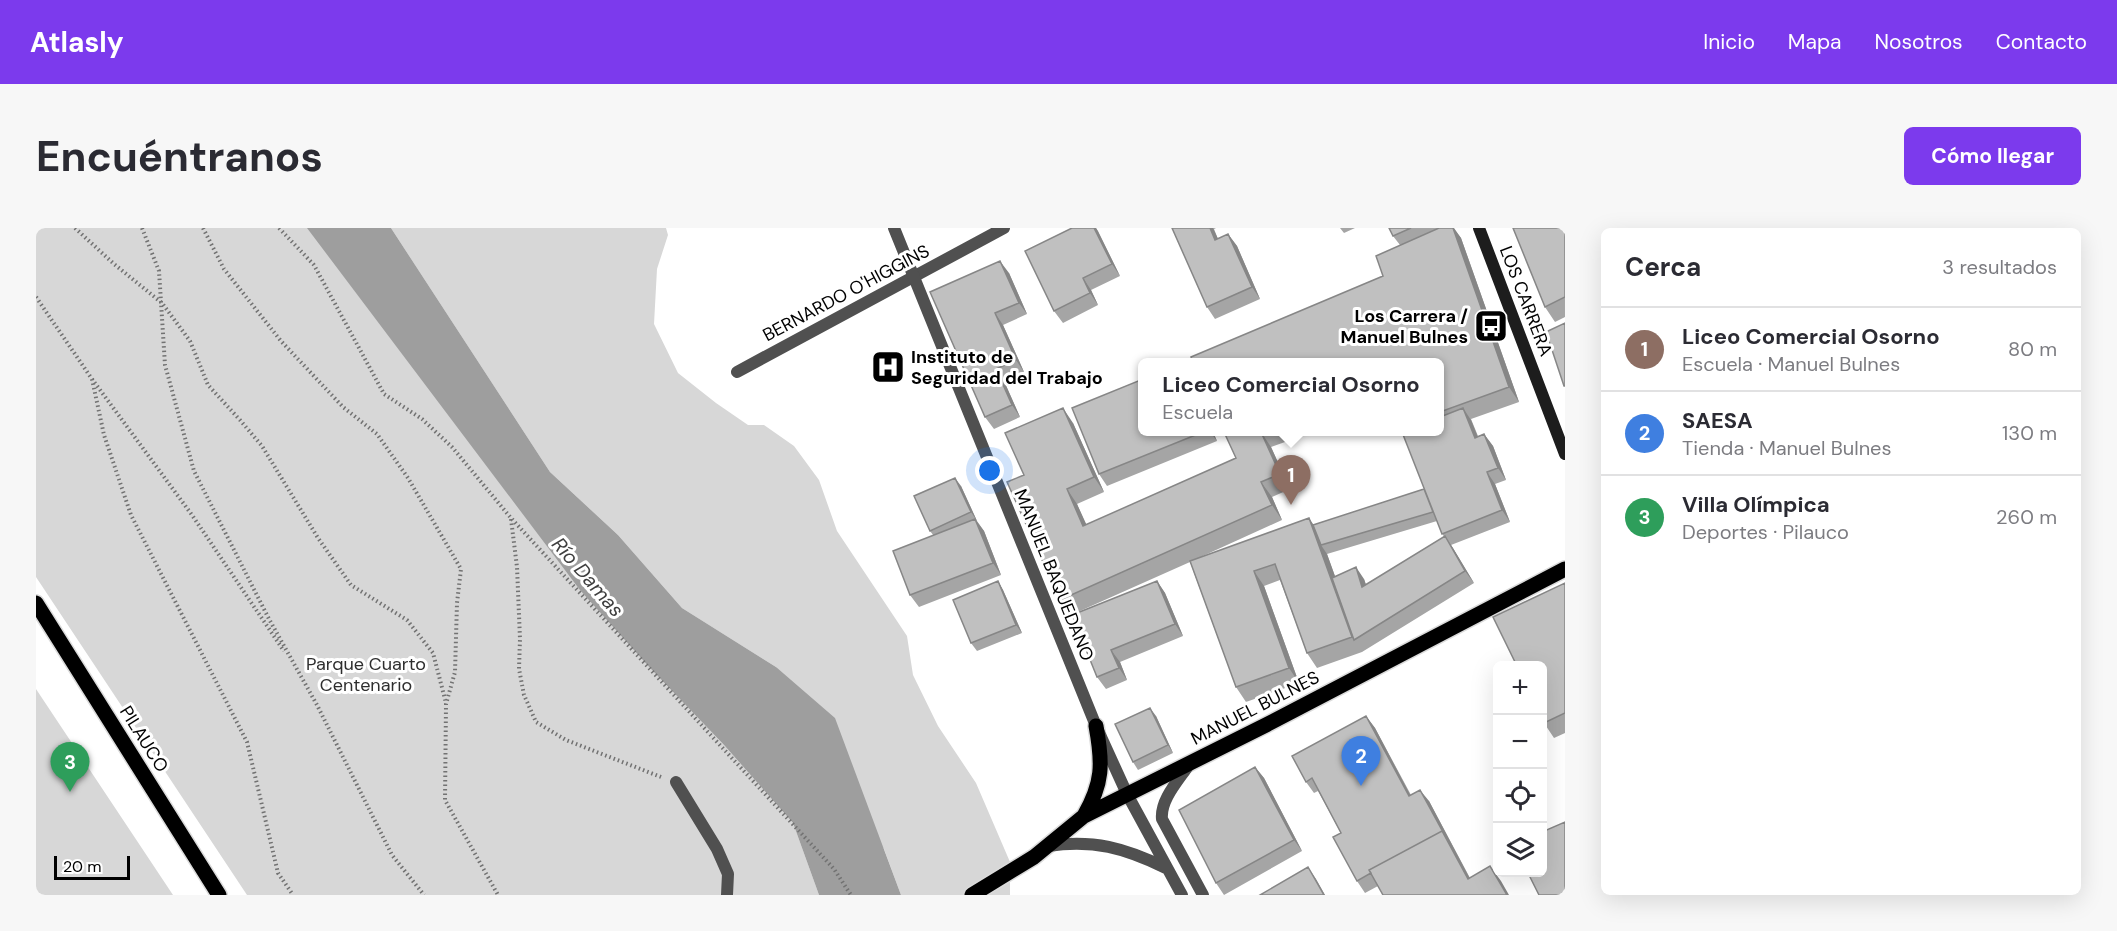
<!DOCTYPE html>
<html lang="es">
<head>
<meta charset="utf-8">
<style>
  body { margin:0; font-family:"DM Sans",sans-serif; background:#f7f7f7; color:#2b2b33 }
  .controls { position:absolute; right:18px; bottom:18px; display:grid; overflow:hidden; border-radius:9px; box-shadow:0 6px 24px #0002 }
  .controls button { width:54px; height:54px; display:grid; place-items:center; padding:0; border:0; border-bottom:2px solid #e1e1e2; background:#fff; color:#2b2b33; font:30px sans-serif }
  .scale { position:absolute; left:18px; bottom:15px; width:76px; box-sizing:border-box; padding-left:6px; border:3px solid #000; border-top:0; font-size:16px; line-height:21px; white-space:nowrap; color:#000; -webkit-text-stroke:4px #fff; paint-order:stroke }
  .you { position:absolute; left:954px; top:243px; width:21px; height:21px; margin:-15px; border:4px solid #fff; border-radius:50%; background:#1a73e8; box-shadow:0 0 0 9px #1a73e833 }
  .badge { display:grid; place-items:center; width:39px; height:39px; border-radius:50%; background:#7c3aed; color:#fff; font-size:20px; font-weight:700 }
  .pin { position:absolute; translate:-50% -50px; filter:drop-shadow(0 2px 3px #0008) }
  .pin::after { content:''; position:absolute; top:32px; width:21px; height:18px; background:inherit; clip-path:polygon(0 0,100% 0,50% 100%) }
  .popup { position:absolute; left:1102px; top:130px; width:306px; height:78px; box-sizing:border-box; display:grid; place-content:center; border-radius:9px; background:#fff; filter:drop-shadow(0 2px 4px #0005); font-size:20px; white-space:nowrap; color:#7c7c81 }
  .popup b { font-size:22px; color:#2b2b33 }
  .popup::after { content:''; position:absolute; left:50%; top:100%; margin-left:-12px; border:12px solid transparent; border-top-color:#fff }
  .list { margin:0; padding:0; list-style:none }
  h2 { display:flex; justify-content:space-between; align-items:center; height:78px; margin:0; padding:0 24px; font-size:26px }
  h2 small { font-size:20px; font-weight:400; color:#7c7c81 }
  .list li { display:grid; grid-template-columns:39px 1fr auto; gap:18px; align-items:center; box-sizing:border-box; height:84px; padding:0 24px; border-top:2px solid #e1e1e2 }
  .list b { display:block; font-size:22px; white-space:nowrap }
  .list p { margin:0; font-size:20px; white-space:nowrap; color:#7c7c81 }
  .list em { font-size:20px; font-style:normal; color:#7c7c81 }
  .icon { flex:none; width:33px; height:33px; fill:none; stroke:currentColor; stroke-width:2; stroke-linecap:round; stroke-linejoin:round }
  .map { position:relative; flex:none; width:1529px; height:667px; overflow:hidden; border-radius:9px }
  header { display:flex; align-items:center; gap:36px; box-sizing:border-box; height:84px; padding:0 30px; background:#7c3aed; color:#fff }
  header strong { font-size:28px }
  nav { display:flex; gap:33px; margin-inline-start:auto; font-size:21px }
  .intro { display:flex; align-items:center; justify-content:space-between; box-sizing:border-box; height:144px; padding:0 36px }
  h1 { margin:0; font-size:42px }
  .button { padding:15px 27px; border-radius:9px; background:#7c3aed; color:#fff; font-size:21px; font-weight:700 }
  main { display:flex; gap:36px; padding:0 36px }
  aside { flex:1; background:#fff; border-radius:9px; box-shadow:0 6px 24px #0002 }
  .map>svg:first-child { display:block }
</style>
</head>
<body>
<header>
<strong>Atlasly</strong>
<nav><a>Inicio</a><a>Mapa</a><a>Nosotros</a><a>Contacto</a></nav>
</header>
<div class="intro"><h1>Encuéntranos</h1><a class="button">Cómo llegar</a></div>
<main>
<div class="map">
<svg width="1529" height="667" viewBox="0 0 1529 667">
  <rect width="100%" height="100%" fill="#fff"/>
  <path fill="#d7d7d7" d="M0,0h272l343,441 73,76 69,78 26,72h-572l-211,-318z
    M355,0h275l2,7 -11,34 -3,55 24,49 38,30 32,22h16l30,21 25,34 18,51 70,105 6,39 25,51 38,57 34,79v33h-109l-17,-46 -108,-182 -94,-59 -64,-73 -68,-63z
    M0,461l137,206h-137z"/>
  <path fill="#9e9e9e" d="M271,0h84l159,244 68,63 64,73 94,59 59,51 66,177h-82l-26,-72 -69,-78 -73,-76 -71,-79z"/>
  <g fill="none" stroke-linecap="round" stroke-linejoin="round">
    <g stroke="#dbdbdb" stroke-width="18">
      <path id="primary" d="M0,375l183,292
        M1048,588c19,-33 19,-52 12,-90
        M936,667l62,-38 50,-41 182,-91 299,-156"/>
    </g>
    <path stroke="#727272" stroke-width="4" stroke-dasharray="1.5 3" stroke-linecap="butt" d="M39,0l39,36 48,39 28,38 18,44 32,35 22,26 56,92 33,47 56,35 26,33 13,50
      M106,0l17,43 6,94 29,106 75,148 48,86 75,150 32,40
      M167,0l21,41 57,72 62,66 34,27 31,44 53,91 -4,34 -2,69 -9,32 -1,96 53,95
      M243,0l35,37 70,129 38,25 30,28 59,71 323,351 17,26
      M0,69l56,82 100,136 92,136
      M56,151l12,56 27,80 116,227 31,131 15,22
      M475,291l6,48 3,72 -1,30 5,26 12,27 30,18 95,37"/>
    <path stroke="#505050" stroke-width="12" d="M640,554l41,67 11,25 -1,21"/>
    <path stroke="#505050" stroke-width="12" d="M701,144l267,-144"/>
    <path stroke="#505050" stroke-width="12" d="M858,0l202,498 31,68 55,101
      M1154,535c-10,16 -30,36 -28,56l41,76
      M1012,618c45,-7 77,2 118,22"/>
    <path stroke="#1d1d1d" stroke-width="12" d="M1443,0l86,226"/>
    <use href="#primary" stroke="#000" stroke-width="15"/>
  </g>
  <path fill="#a5a5a5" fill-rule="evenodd" d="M1036,0h24l24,48 -29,14 7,15 -35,18 -9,-12z
    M1136,0h44l-2,1 4,10 10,-5 9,12 23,53 -45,20 -8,-12z
    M1304,0h15l-11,5z
    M1353,0h64l8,10 58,164 -48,17 7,17 6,-2 9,12 13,34 -11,4 15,38 -59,23 23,38 -112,69 -45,16 -10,-15 -27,-73 -16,6 35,97 -53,19 -10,-15 -46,-125 -119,53 -11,-15 -36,-125 49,-52 31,69 -27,12 9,21 150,-67 -12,-26h89l-42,15 19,42 -18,8 10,23 -88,40 115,-42 4,7 111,-36 16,-57v-69l-57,-87 17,-31 -7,-9zM1401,293l7,16 -78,48 -2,-6 -29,-3 -8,-22z
    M1529,0v89l-10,5 -10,-15z
    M973,45l18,41 -24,11 21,47 -20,9 16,36 -26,12 -9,-12 -55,-125z
    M1107,204h70l4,9 -110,45 -8,-12z
    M925,258l16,35 7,10 17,44 -82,32 -9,-12 24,-59 -4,-5z
    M962,353l5,9 19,43 -45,18 -6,-8z
    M1121,353l8,12 18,43 -63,26 7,18 -21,9 -9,-12 -25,-62z
    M1529,355v150l-11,5 -10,-15z
    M1120,488l17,37 -35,17 -5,-8z
    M1330,488l9,12 36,67 18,6 41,77 31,3 -123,5 -13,7 -8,-12 -16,-48 -23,-42 -4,2 -8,-11z
    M1219,539l9,11 38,73 -78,44 -8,-12z"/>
  <path fill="#868686" d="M1058,0h2l2,3 22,45 -8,-12z
    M1174,0h3l11,24 -9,-12z
    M1417,0h1l7,10 58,164 -10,-15z
    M1192,6l9,12 23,53 -8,-12z
    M964,33l9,12 18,41 -8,-11z
    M1047,50l8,12 7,15 -8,-12z
    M959,85l8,12 21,47 -8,-12z
    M960,141l8,12 16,36 -8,-12z
    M1027,180l10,15 31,69 -10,-15z
    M1427,180l8,12 12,30 -8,-12z
    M1174,204h3l4,9z
    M1225,204l10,15 19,42 -10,-15z
    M1448,206l9,12 13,34 -8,-12z
    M1451,244l8,12 15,38 -8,-12z
    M919,250l6,8 16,35 -6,-9z
    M1225,254l11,15 10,23 -10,-15z
    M1031,261l10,15 17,37 -11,-15z
    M1273,290l10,15 2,12 6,9 30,84 -3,2 -2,-3z
    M939,291l9,12 17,44 -8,-12z
    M1409,308l8,12 21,35 -9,-12z
    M1320,339l8,12 7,20 -9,-12z
    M1218,343l10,15 35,97 -10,-15z
    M962,353l5,9 19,43 -6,-8z
    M1121,353l8,12 18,43 -8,-12z
    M1075,422l9,12 7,18 -8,-12z
    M1114,480l6,8 17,37 -5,-8z
    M1330,488l9,12 42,80 -8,-12z
    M1219,539l9,11 38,73 -8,-11z
    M1384,562l9,11 49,93 -10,-15z
    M1454,638l11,15 8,14h-2z
    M1272,639l8,12 9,16h-1z"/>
  <path fill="#c0c0c0" stroke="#868686" stroke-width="1.5" d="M1036,0h22l18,36 -29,14 7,15 -36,18 -29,-60z
    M1136,0h38l5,12 13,-6 24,53 -45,20z
    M1353,0h22l-18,8z
    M1403,0h14l56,159 -69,25v-49h-247l-2,-6 192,-81 -7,-20z
    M1477,0h52v69l-20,10z
    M964,33l19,42 -24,10 21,47 -20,9 16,36 -27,12 -55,-125z
    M1529,95v63h-1l-18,-54z
    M1107,151v53h60l-104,42 -27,-66z
    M1027,180l31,69 -27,12 16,37 153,-68 -12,-26h38h-1l19,42 -19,8 11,23 -212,95 -53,-118 17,-7 -19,-42z
    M1427,180l12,30 9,-4 14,34 -11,4 15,38 -60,24 -40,-102h38v-15z
    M919,250l16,34 -41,19 -16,-35z
    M1388,261l9,23 -112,33 -8,-20z
    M1273,290l43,119 -45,16 -32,-89 -21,7 35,97 -53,19 -46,-126z
    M939,291l18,44 -83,32 -17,-44z
    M1409,308l20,35 -111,69 -22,-62 24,-11 6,20z
    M962,353l18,44 -45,18 -18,-43z
    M1121,353l18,43 -64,26 8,18 -22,9 -25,-62z
    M1529,355v130l-21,10 -2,-3v-54h-25l-24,-49z
    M1114,480l18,37 -35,17 -18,-38z
    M1330,488l43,80 11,-6 24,44 -2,-3 -73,39 2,3 -14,8 -24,-44 8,-4 -29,-55 -6,4 -14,-26z
    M1219,539l39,73 -78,43 -37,-73z
    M1529,594v73h-26l-11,-22h14v-41z
    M1406,603l26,48 22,-13 17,29h-124l-14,-25z
    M1272,639l16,28h-64z"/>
  <defs>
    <g id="bus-square" transform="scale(1.725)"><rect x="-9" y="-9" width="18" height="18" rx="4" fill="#000" stroke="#fff"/><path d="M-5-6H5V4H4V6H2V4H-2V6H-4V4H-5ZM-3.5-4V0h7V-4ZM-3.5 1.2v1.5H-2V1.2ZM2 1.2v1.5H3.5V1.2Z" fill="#fff"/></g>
    <g id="hospital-square" transform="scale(1.725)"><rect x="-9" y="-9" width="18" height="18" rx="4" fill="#000" stroke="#fff"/><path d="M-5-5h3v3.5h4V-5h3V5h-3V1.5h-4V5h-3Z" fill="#fff"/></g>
  </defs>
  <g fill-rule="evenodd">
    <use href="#bus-square" x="1455" y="98"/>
    <use href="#hospital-square" x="852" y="139"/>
  </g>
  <g text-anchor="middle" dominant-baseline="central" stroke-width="6" stroke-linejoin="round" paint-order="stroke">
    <g font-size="18" fill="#000" stroke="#fff">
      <text transform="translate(810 65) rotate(-28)">BERNARDO O'HIGGINS</text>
      <text transform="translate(1490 73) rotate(69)">LOS CARRERA</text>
      <text transform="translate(1018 347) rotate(68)">MANUEL BAQUEDANO</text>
      <text transform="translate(1219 480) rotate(-27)">MANUEL BULNES</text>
      <text transform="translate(108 511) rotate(58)">PILAUCO</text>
    </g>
    <g font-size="18" font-weight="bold" fill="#000" stroke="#fff" text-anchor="end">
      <text x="1432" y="88">Los Carrera /<tspan x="1432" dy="21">Manuel Bulnes</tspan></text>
      <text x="875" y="129" text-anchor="start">Instituto de<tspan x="875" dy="21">Seguridad del Trabajo</tspan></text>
    </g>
    <g font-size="18" fill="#2e2e2e" stroke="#fff">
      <text x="330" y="436">Parque Cuarto<tspan x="330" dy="21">Centenario</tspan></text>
    </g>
    <g font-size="20" font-style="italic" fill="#3f3f3f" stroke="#fff">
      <text transform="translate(552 349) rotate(49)">Río Damas</text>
    </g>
  </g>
</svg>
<div class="controls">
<button>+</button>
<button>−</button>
<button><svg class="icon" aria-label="locate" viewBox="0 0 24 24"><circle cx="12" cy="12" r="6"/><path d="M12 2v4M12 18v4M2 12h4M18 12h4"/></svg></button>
<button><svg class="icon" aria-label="layers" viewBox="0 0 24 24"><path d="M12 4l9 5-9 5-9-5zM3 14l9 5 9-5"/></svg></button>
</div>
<div class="scale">20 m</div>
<div class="you"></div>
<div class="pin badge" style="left:1255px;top:277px;background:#8d6e63">1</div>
<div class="popup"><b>Liceo Comercial Osorno</b>Escuela</div>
<div class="pin badge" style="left:1325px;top:558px;background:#3f7fe0">2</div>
<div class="pin badge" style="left:34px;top:564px;background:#2e9e5b">3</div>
</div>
<aside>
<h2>Cerca<small>3 resultados</small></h2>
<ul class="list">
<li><span class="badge" style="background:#8d6e63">1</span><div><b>Liceo Comercial Osorno</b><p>Escuela · Manuel Bulnes</p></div><em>80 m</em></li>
<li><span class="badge" style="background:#3f7fe0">2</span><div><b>SAESA</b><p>Tienda · Manuel Bulnes</p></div><em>130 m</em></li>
<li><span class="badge" style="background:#2e9e5b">3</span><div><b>Villa Olímpica</b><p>Deportes · Pilauco</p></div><em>260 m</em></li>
</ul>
</aside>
</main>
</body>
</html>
